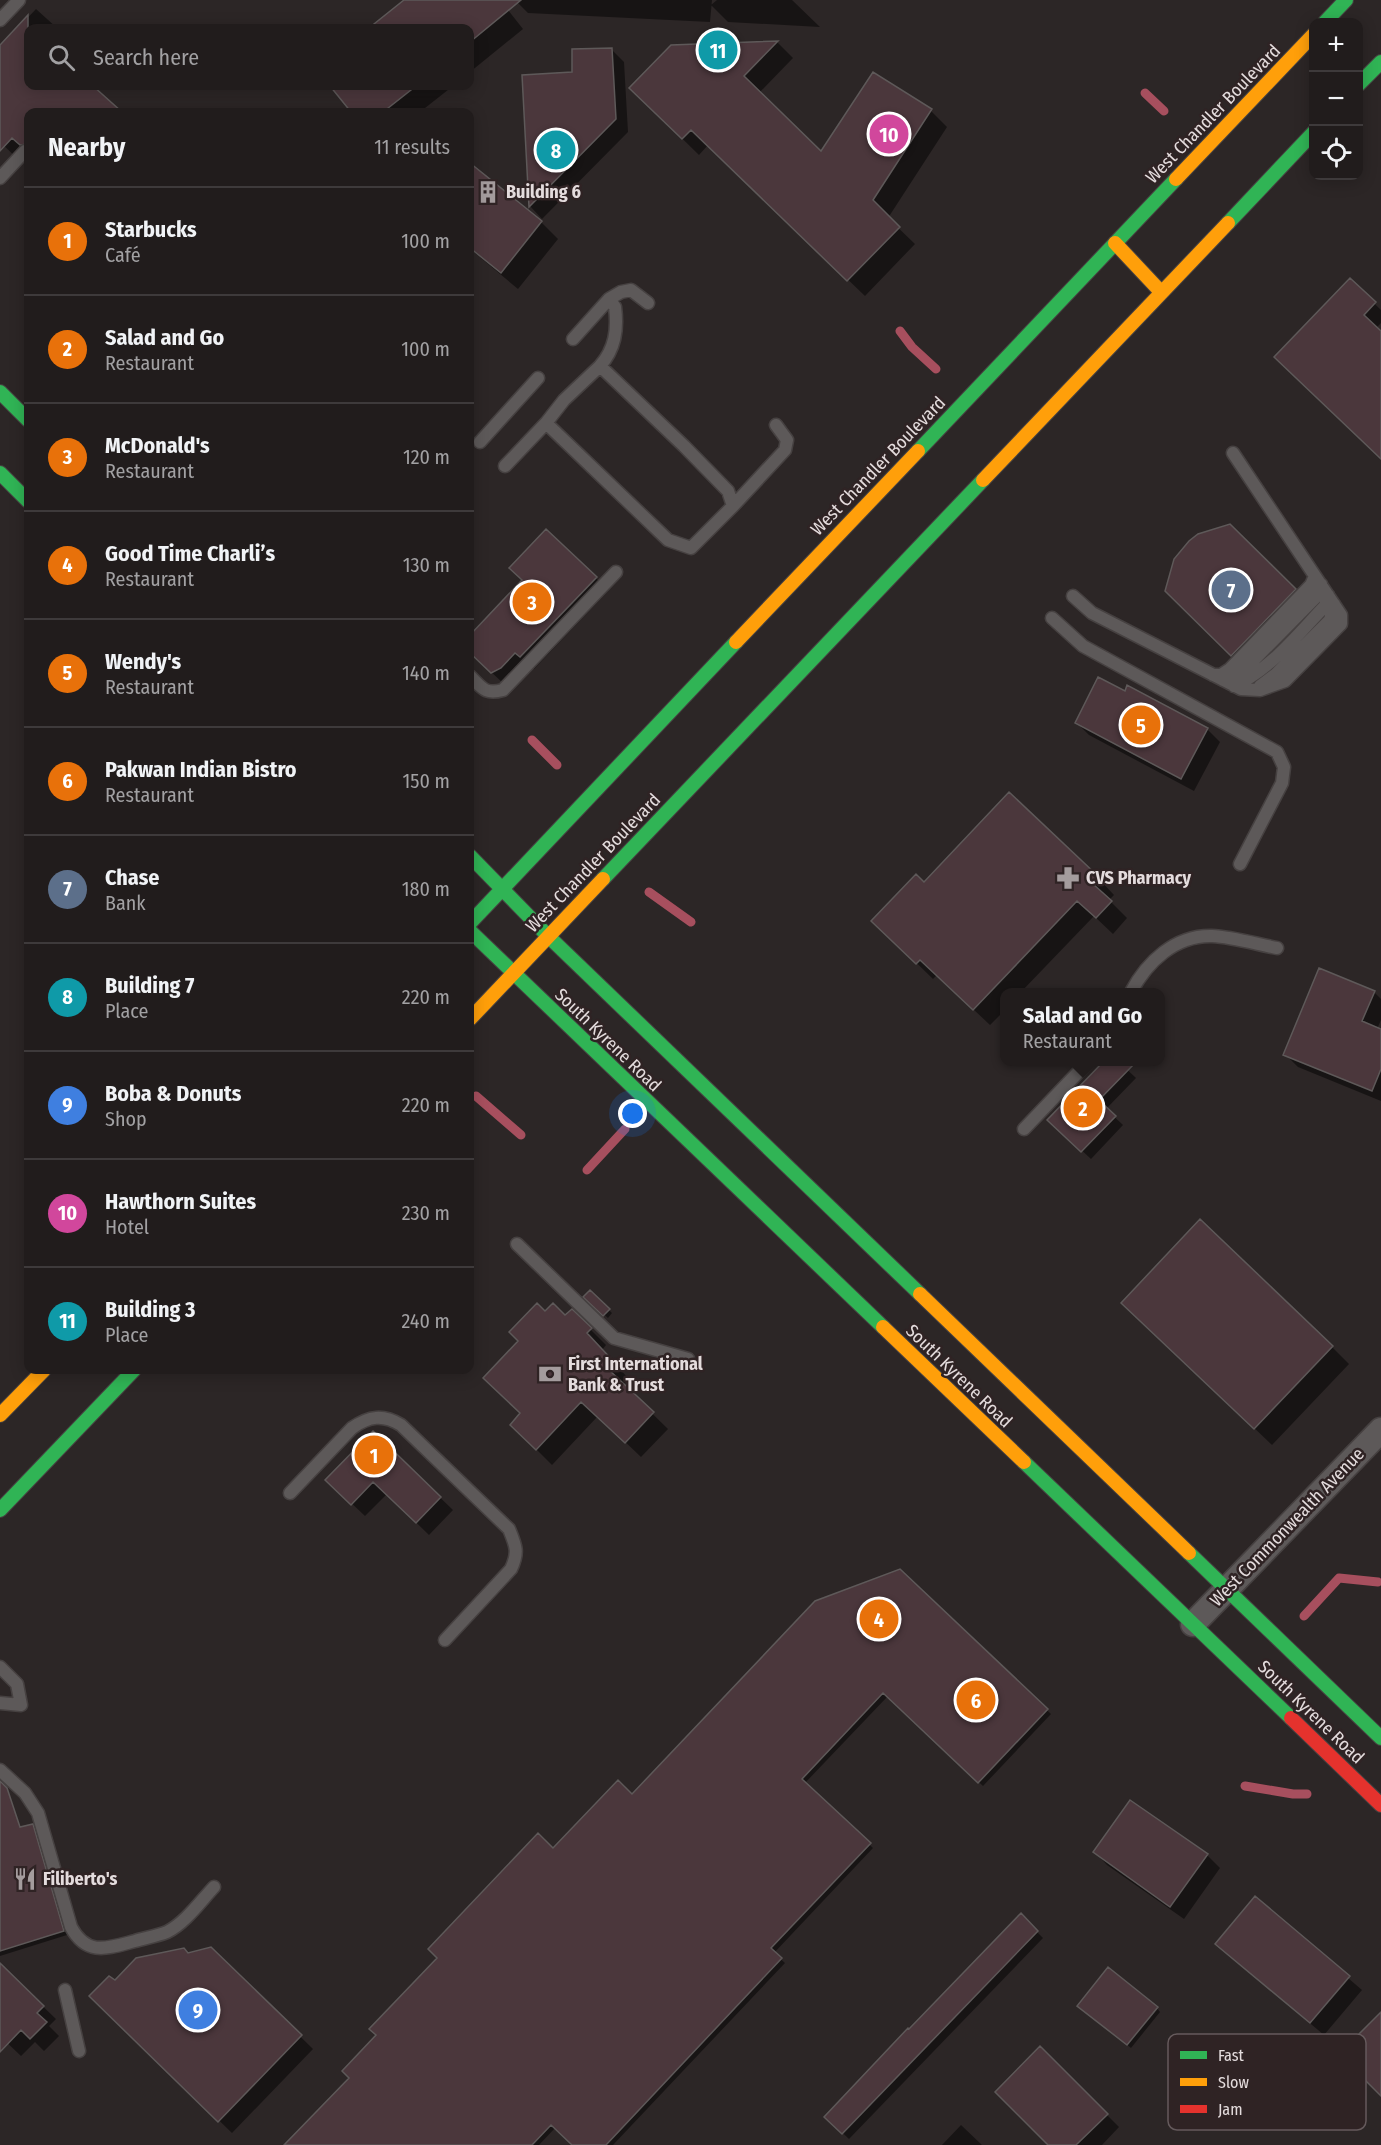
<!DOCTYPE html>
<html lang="en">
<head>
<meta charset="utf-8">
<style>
  body { margin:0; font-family:"Fira Sans Condensed",sans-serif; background:#2d2929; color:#f1f3f6 }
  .controls { position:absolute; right:18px; top:18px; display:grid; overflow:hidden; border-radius:12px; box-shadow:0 3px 15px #0003 }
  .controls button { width:54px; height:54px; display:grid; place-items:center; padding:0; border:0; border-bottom:2px solid #3e3a3b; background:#211c1c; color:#f1f3f6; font:30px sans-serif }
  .you { position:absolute; left:633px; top:1114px; width:21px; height:21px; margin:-15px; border:4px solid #fff; border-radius:50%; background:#1a73e8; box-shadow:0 0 0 9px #1a73e833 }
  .badge { display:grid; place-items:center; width:39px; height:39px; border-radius:50%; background:#a49c9d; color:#fff; font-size:20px; font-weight:700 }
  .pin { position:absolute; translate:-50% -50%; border:3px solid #fff; box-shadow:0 2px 6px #0006 }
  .popup { position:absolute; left:1000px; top:988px; width:165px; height:78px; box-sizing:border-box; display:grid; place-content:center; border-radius:12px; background:#211c1c; filter:drop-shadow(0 2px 4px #0005); font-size:20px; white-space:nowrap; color:#a2a1a3 }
  .popup b { font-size:22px; color:#f1f3f6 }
  .popup::after { content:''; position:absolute; left:50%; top:100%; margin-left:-12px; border:12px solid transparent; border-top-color:#211c1c }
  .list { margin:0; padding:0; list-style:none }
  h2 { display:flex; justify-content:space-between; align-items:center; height:78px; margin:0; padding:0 24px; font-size:26px }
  h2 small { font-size:20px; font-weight:400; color:#a2a1a3 }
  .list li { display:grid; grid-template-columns:39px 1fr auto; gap:18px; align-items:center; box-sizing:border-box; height:108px; padding:0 24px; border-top:2px solid #3e3a3b }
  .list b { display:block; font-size:22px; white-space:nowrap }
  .list p { margin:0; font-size:20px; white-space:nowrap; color:#a2a1a3 }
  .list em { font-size:20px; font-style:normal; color:#a2a1a3 }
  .icon { flex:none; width:33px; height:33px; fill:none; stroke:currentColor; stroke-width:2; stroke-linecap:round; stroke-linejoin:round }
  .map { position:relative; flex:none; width:1381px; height:2145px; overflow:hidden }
  .search { position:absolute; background:#211c1c; box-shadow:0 3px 15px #0003; left:24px; top:24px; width:450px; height:66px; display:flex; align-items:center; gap:15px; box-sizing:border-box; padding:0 21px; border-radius:12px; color:#a2a1a3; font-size:22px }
  .panel { position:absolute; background:#211c1c; box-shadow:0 3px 15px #0003; left:24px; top:108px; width:450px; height:1266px; border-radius:12px }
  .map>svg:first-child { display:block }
</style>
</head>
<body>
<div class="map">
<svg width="1381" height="2145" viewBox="0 0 1381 2145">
  <rect width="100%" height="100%" fill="#2c2626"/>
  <path fill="#0007" d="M406,0h94l23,29 -53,43v-44h-99z
    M515,0h197l-2,22 -182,-9z
    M717,0h75l28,27 -92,-5 -17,-17z
    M36,9l21,19h-29v58h69l-3,2 26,24h-92v43l-6,8 -22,-21v-95z
    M777,42l16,16 -34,35 63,60 109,-42 16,16 -59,91 27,26 -50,52 -157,-151 -9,10 -52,-51 25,-57z
    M611,49l13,13 4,70 -86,87 -12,-13 -6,-129 49,-4z
    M331,86h122l-33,26h-67z
    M470,165l71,57 17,17 -40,50 -48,-40z
    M1350,280l31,30v13l-5,5 5,5v125z
    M1230,526l77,77 -62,65 -78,-77z
    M596,578l12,13 -74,78 -5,-5 -24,21 -35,-33v-15l54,-56z
    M1128,687l79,42 13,13 -26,49 -105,-56 -13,-13 49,-29z
    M1098,878l16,17 -5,5 18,18 -14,16 -19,-18 -73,76h-16v18l-15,15 -53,-50 -4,4 -43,-42 34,-53z
    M1374,992l7,7v21l-4,9 4,2v70l-83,-34 -13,-13z
    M1105,1062h14l17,16 -30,31 17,16 -32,34 -42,-39z
    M590,1292l22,21 -4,5 -23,-21z
    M572,1311l34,34 -4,5 27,29 -6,6 45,44 -27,28 -43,-41 -46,49 -40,-40 10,-11 23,-101 20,4z
    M1140,1319l192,28 17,17 -77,81z
    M373,1433l80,77 -24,25 -42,-41 -22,22 -38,-36z
    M900,1571l151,143 -68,72 -95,-90 -83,87 68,65 -99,105 11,10 -172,182h-39l-18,-18 -17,18h-253l65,-67 203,-228 78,-54z
    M17,1821l5,7 10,-2 4,3 31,106 -67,21v-130z
    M1095,1852l112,3 13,13 -36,51 -77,-54z
    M1256,1899l106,91 -38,45 -94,-79z
    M1021,1916l22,22 -194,201 -23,-22z
    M211,1949l102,100 -81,84 -141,-137 24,-15 73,-26z
    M0,1965l56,54 -7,7 10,10 -15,15 -9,-9 -14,14 -21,-20z
    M1157,2008l3,4 -29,36 -48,-39z
    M1040,2048l79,79 -17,18h-52z
    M961,2125l21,20h-40z"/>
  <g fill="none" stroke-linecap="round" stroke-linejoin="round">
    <path stroke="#a74f5e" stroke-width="9" d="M1145,93l19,18
      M900,331l12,16 24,22
      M532,740l25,25
      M649,892l42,30
      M476,1096l45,39
      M587,1170l38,-41
      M1304,1616l35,-38 39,4
      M1245,1786l48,8h14"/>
  </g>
  <path fill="#4b373c" stroke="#5e5959" stroke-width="1.5" d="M404,0h117l-51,42v-14h-101z
    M28,15v71h65l29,26h-94v32l-8,1 -8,-7 -12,13v-106z
    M778,41l-34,35 77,75 52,-79 59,37 -59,91 27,27 -53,54 -156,-151 -9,9 -53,-51 42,-43z
    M612,48l4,71 -87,88 -7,-132 50,-3v-23z
    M330,86h86l-33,26h-32z
    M470,163l72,58 -41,52 -31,-25z
    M1350,278l26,24 -12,13 17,16v128l-107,-102z
    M1230,524l66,65 -65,67 -66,-65 9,-32 15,-18 9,-7z
    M546,529l51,48 -77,80 -5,-4 -14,15 -10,5 -21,-20v-18l52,-55 -13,-12z
    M1098,677l27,14 2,-6 81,43 -27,51 -106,-56z
    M1009,792l90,85 -6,7 19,17 -16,17 -19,-17 -104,109 -53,-50 -4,4 -45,-43 45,-47 8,8z
    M1319,968l56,23 -13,30 19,8v40l-9,22 -89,-36z
    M1103,1062h33l-37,38 17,16 -35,36 -34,-32z
    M1200,1219l133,127 -79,83 -133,-126z
    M590,1290l20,19 -7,7 -20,-19z
    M537,1303l8,8 8,-8 12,12 7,-6 20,19 -5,5 28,30 -7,6 46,43 -29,31 -44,-41 -45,48 -26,-25 10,-12 -37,-35 35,-37 -9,-9z
    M373,1431l68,66 -25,26 -43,-41 -22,23 -26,-25z
    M900,1569l148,140 -70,74 -95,-90 -81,86 69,64 -100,105 11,10 -176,187h-34l-21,-20 -19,20h-248l65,-67 -7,-7 34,-36 -7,-6 68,-71 -9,-9 110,-116 15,15 65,-68 14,14 183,-193z
    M0,1781l7,7 13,39 13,-3 31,107 -64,20z
    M1130,1800l78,54 -38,53 -77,-55z
    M1255,1896l95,80 -40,47 -95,-79z
    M1021,1913l17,18 -196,203 -18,-17 84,-89 1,1z
    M211,1947l91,88 -84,87 -129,-126 20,-20 6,4 21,-22 48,-10 4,5z
    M0,1963l44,43 -7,7 10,9 -17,17 -9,-9 -21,22z
    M1108,1967l50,40 -31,38 -50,-39z
    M1381,2012v84l-42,-42z
    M1040,2046l68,68 -32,31h-28l-53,-53z"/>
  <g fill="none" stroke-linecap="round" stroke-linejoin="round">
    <g stroke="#464141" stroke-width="15">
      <path id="lane" d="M0,20l19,-20
        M0,178l25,-27
        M609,299l12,-7 10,-2 17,13
        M546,423l18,-23 36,-34
        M480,442l58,-64
        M505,466l41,-43 122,117 23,8 42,-42 -5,-15 -44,-45 -84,-80c15,-17 18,-36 15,-59l-6,-8 -36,40
        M733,506l52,-56 2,-10 -11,-15
        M1073,596l19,17 149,76 19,1 25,-9 56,-57v-9l-108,-162
        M1052,618l31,28 194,106 7,15 -2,16 -42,81
        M1213,675h8l9,-6 81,-84 4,-9
        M470,676c12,12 15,19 33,14l113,-118
        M1223,680h7l10,-6 77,-78 4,-12
        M1234,686c37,-17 63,-51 91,-80l3,-11
        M1260,686l16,-12 54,-54 4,-16
        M1131,992c16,-30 44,-57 81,-56 21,1 44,8 65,12
        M1024,1129l64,-67
        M517,1244l97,94 74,21
        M290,1493l62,-65c17,-12 31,-14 49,-3l108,104c7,17 10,23 2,40l-66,71
        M0,1667l17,17 4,21 -21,-2
        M0,1770l25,23 13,20 33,114c16,30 37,21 64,14 10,-3 22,-5 32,-9 18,-9 33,-30 47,-45
        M65,1990l14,61"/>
    </g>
    <g stroke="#464141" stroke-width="27">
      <path id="street" d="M1193,1624l188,-194"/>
    </g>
    <g stroke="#464141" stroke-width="16">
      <path id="fast" d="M1325,22l21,-22
        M1358,85l23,-23
        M1228,223l86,-91
        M0,392l28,28
        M918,451l258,-272
        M0,473l28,28
        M470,856l78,80 372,358
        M603,879l380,-399
        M470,923l266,-281
        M470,931l413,396
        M1024,1462l267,256
        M0,1510l134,-140
        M1189,1553l192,185"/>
    </g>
    <g stroke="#464141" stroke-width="16">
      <path id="slow" d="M1176,179l138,-145
        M1115,243l46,49
        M983,480l245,-257
        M736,642l182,-191
        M470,1019l133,-140
        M920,1294l269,259
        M883,1327l141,135
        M0,1415l44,-45"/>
    </g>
    <g stroke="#464141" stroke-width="16">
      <path id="jam" d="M1291,1718l90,87"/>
    </g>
    <use href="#lane" stroke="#5d5959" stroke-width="12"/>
    <use href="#street" stroke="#5d5959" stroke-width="24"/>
    <use href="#fast" stroke="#30b455" stroke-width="14"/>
    <use href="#slow" stroke="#ff9f0a" stroke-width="14"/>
    <use href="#jam" stroke="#e5322d" stroke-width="14"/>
  </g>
  <defs>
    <g id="building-bare" transform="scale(1.8)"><path d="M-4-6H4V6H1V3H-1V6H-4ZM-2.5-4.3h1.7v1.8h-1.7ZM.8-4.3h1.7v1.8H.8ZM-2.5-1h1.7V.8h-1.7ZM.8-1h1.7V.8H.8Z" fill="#a49c9d" stroke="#2f2324" stroke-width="2.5" paint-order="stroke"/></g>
    <g id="pharmacy-bare" transform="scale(1.8)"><path d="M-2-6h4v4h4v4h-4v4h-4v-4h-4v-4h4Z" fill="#a49c9d" stroke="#2f2324" stroke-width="2.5" paint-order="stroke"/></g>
    <g id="bank-bare" transform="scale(1.8)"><path d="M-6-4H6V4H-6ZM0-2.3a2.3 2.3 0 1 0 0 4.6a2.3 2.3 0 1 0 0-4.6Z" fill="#a49c9d" stroke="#2f2324" stroke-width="2.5" paint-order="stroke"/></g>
    <g id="restaurant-bare" transform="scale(1.8)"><path d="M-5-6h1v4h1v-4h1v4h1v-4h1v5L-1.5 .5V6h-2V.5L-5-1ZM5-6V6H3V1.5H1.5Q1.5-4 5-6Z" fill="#a49c9d" stroke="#2f2324" stroke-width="2.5" paint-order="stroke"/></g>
  </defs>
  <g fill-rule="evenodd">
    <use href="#building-bare" x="488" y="192"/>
    <use href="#pharmacy-bare" x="1068" y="878"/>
    <use href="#bank-bare" x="550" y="1374"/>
    <use href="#restaurant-bare" x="25" y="1879"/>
  </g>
  <g text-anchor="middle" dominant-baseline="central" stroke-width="5" stroke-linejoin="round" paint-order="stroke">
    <g font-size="18" fill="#e4dcdd" stroke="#2f2324">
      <text transform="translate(1213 114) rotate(-46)">West Chandler Boulevard</text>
      <text transform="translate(878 466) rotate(-46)">West Chandler Boulevard</text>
      <text transform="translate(593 863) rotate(-46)">West Chandler Boulevard</text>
      <text transform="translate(608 1040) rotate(44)">South Kyrene Road</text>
      <text transform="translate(959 1376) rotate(44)">South Kyrene Road</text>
      <text transform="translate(1287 1527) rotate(-46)">West Commonwealth Avenue</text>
      <text transform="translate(1311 1712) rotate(44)">South Kyrene Road</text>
    </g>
    <g font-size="18" font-weight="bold" fill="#e4dcdd" stroke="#2f2324" text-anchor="start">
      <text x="506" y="192">Building 6</text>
      <text x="1086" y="878">CVS Pharmacy</text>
      <text x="568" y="1364">First International<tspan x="568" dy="21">Bank &amp; Trust</tspan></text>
      <text x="43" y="1879">Filiberto's</text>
    </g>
  </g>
  <rect x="1168" y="2034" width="198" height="96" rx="9" fill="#2f2324" stroke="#655a5c" stroke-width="1.5"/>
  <rect x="1180" y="2051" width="27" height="8" fill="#30b455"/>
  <rect x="1180" y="2078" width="27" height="8" fill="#ff9f0a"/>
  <rect x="1180" y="2105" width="27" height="8" fill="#e5322d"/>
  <g font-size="16" fill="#e4dcdd">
    <text x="1218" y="2061">Fast</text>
    <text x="1218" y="2088">Slow</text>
    <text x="1218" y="2115">Jam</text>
  </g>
</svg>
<div class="controls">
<button>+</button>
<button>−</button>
<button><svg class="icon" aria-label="locate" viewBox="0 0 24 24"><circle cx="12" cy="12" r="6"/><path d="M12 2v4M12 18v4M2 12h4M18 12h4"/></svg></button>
</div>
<div class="you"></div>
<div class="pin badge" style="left:374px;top:1455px;background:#e8710a">1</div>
<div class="pin badge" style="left:1083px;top:1108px;background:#e8710a">2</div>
<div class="popup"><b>Salad and Go</b>Restaurant</div>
<div class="pin badge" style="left:532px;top:602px;background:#e8710a">3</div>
<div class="pin badge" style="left:879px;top:1619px;background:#e8710a">4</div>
<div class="pin badge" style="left:1141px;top:725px;background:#e8710a">5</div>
<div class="pin badge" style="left:976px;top:1700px;background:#e8710a">6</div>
<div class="pin badge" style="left:1231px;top:590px;background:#5c6f8a">7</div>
<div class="pin badge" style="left:556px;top:150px;background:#0f9aa8">8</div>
<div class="pin badge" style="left:198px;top:2010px;background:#3f7fe0">9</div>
<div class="pin badge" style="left:889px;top:134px;background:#d1479c">10</div>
<div class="pin badge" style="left:718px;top:50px;background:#0f9aa8">11</div>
<div class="search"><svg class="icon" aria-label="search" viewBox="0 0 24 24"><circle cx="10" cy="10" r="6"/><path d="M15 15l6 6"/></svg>Search here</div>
<section class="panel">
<h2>Nearby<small>11 results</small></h2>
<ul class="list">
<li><span class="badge" style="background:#e8710a">1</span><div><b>Starbucks</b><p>Café</p></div><em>100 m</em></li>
<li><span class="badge" style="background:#e8710a">2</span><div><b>Salad and Go</b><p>Restaurant</p></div><em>100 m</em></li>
<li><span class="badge" style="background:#e8710a">3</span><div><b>McDonald's</b><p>Restaurant</p></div><em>120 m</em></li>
<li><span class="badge" style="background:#e8710a">4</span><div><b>Good Time Charli’s</b><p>Restaurant</p></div><em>130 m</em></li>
<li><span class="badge" style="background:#e8710a">5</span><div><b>Wendy's</b><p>Restaurant</p></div><em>140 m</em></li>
<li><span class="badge" style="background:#e8710a">6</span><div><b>Pakwan Indian Bistro</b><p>Restaurant</p></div><em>150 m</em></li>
<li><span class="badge" style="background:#5c6f8a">7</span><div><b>Chase</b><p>Bank</p></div><em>180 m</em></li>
<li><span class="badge" style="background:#0f9aa8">8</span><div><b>Building 7</b><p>Place</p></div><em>220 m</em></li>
<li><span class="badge" style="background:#3f7fe0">9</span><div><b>Boba &amp; Donuts</b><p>Shop</p></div><em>220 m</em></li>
<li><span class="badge" style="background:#d1479c">10</span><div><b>Hawthorn Suites</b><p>Hotel</p></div><em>230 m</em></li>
<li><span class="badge" style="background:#0f9aa8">11</span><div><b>Building 3</b><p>Place</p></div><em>240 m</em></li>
</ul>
</section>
</div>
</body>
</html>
